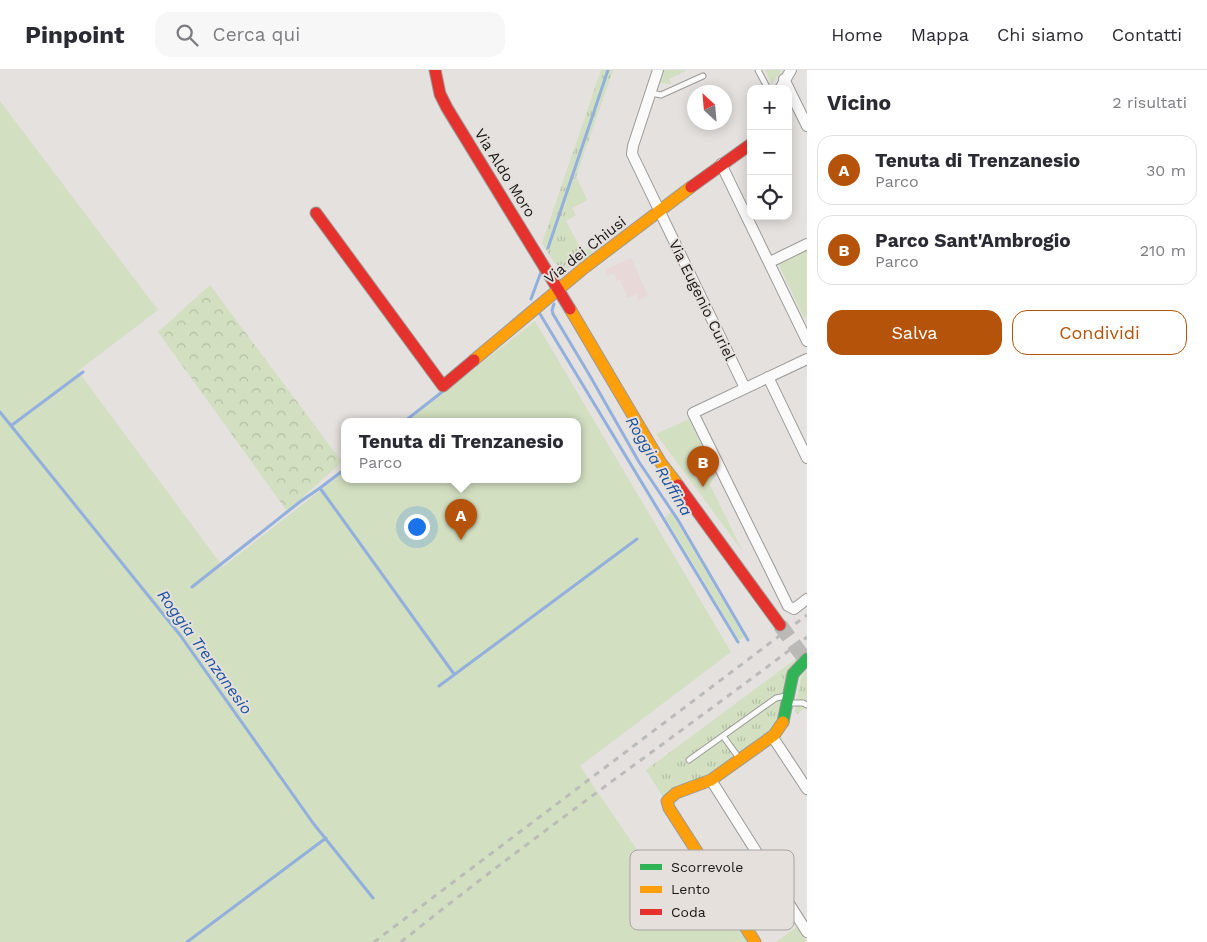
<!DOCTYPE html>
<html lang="it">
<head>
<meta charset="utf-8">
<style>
  body { margin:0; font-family:"Work Sans",sans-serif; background:#f7f7f7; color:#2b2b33 }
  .controls { position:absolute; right:15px; top:15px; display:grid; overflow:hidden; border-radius:10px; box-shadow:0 2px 12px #0003 }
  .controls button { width:45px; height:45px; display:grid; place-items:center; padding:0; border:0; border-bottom:1px solid #e1e1e2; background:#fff; color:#2b2b33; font:25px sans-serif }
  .compass { position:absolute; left:687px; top:15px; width:45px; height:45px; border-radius:50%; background:#fff; box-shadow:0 2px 12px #0003; rotate:334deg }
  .you { position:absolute; left:416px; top:456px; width:18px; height:18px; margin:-12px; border:4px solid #fff; border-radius:50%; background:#1a73e8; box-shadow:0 0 0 8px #1a73e833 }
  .badge { display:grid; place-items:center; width:32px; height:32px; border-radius:50%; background:#b45309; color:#fff; font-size:16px; font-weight:700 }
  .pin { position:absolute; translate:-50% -41px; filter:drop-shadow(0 1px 2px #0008) }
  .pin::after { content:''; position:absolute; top:26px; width:18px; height:15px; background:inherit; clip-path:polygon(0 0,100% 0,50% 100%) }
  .popup { position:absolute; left:341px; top:348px; width:240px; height:65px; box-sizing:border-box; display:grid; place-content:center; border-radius:10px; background:#fff; filter:drop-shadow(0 1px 4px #0005); font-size:16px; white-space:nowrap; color:#7c7c81 }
  .popup b { font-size:19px; color:#2b2b33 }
  .popup::after { content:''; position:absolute; left:50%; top:100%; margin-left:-10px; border:10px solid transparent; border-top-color:#fff }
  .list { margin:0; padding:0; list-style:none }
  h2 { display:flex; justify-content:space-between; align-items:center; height:65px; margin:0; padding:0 20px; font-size:21px }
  h2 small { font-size:16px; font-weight:400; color:#7c7c81 }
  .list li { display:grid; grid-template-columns:32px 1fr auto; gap:15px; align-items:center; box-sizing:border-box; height:70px; margin:0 10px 10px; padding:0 10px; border:1px solid #e1e1e2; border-radius:15px }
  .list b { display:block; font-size:19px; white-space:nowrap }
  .list p { margin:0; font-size:16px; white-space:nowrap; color:#7c7c81 }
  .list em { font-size:16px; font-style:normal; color:#7c7c81 }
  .actions { display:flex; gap:10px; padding:15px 20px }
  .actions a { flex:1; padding:11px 0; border:1px solid #b45309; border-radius:15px; text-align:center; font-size:18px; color:#b45309 }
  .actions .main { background:#b45309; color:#fff }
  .icon { flex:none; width:28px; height:28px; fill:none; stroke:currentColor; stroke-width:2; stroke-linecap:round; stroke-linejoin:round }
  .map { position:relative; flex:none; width:807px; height:872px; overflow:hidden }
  header { display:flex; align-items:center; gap:30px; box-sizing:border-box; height:70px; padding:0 25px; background:#fff; border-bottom:1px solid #e1e1e2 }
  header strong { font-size:24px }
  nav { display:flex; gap:28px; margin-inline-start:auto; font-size:18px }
  .search { width:350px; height:45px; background:#f7f7f7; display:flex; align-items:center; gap:12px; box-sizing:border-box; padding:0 18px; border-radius:15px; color:#7c7c81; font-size:19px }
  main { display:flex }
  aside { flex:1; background:#fff }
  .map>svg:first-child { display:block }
</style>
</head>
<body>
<header>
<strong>Pinpoint</strong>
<div class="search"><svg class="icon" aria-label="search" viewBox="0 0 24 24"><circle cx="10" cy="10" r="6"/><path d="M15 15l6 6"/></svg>Cerca qui</div>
<nav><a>Home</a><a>Mappa</a><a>Chi siamo</a><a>Contatti</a></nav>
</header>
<main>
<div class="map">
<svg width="807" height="872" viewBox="0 0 807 872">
  <defs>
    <pattern id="grass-tufts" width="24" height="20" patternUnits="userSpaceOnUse" patternTransform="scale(1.25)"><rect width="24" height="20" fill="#d3dfc1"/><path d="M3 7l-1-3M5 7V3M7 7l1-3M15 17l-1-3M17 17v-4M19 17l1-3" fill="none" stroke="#b5bfa5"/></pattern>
    <pattern id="forest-crowns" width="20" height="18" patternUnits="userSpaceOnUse" patternTransform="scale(1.25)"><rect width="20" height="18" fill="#d3dfc1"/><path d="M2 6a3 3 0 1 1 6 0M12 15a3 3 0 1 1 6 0" fill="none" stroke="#b5bfa5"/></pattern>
  </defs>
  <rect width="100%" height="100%" fill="#e4e1de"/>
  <path fill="#e8d8d8" d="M631,188l17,38 -9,4 -3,-6 -8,4 -8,-18 -3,1 -3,-8 -6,3 -3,-6z"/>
  <path fill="url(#grass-tufts)" d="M601,0h12l-37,107 11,23 -15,8 4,7 -10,6 16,30 8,-3 3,6c-32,21 -31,22 -51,-11z
    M765,0h15l1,1 -9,13z
    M801,585l-27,72 -52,40 -59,30 -17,-27z
    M807,600v36l-10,8 -2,-2 6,-35z"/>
  <path fill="url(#forest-crowns)" d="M664,0h23l-18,9 2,5 -11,-1z
    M210,215l132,177 -55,49 -129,-179z"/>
  <path fill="#d3dfc1" d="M0,31l158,209 -80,61 145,196 122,-96v8h232v-58h-169l127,-100 196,331 -151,114 81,119 36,-23 54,80h-751z
    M576,107l11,23 -15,8 -4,-8z
    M807,179v68l-3,1 -26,-55z
    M689,349l27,56 -6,10 33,67 -87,-118z
    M671,442l73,125 -5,3 -74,-123z
    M798,856l9,16h-31z"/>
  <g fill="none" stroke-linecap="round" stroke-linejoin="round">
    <path stroke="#91b0dd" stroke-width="3" d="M548,178l60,-178
      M531,229l10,-27
      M554,234l-2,6 1,4 37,62 49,86 39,58 70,120
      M540,244l198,328
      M0,342l180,223 133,188 60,75
      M405,351l37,-29
      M12,355l71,-53
      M345,399l-25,19 134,186
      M192,517l109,-86 19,-13
      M439,616l198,-147
      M187,872l139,-104"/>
    <path stroke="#bbb9b6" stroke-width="15" stroke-dasharray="15 8" stroke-linecap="butt" d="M780,555l27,37"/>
    <g stroke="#9b9a98" stroke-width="7">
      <path id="lane" d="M758,0l10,19
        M651,23l10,2 42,-19
        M791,633h12l4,2
        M723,666l16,22
        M689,690l87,-62 10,-2"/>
    </g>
    <g stroke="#9b9a98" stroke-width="12">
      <path id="street" d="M658,0l-25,76 -1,8 113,234
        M784,9l23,47
        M780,19l11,-19
        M721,94l86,177
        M770,192l37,-18
        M807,289l-114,54 95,193 6,3 13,-10
        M768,307l39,81
        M772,666l35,53
        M711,710l96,152"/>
    </g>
    <g stroke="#9b9a98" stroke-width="13">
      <path id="fast" d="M783,652l10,-48 14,-15"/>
    </g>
    <g stroke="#9b9a98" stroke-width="13">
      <path id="slow" d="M570,239l91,154 17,22
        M474,290l110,-92 107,-81
        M755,872l-86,-134 -2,-7 9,-8 35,-13 63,-45 9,-13"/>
    </g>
    <g stroke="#9b9a98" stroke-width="13">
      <path id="jam" d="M435,0l5,24 7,14 123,201
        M691,117l60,-43
        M316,143l127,173 31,-26
        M678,415l102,140"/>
    </g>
    <use href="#lane" stroke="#fbfafa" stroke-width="5"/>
    <use href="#street" stroke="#fbfafa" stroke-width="10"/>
    <use href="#fast" stroke="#30b455" stroke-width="11"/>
    <use href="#slow" stroke="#ff9f0a" stroke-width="11"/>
    <use href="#jam" stroke="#e5322d" stroke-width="11"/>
    <path stroke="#bbbbba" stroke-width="3" stroke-dasharray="6 6" stroke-linecap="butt" d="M374,872l433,-327
      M401,872c132,-106 271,-203 406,-305"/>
  </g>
  <g text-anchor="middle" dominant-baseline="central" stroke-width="4" stroke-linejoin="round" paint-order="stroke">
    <g font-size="15" fill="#191716" stroke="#e6e0dc">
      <text transform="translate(505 103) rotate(58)">Via Aldo Moro</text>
      <text transform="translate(585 180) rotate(-38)">Via dei Chiusi</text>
      <text transform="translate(702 230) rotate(64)">Via Eugenio Curiel</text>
    </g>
    <g font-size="16" font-style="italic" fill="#1a53a1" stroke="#e6e0dc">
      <text transform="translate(659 396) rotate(59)">Roggia Ruffina</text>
      <text transform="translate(205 582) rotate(54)">Roggia Trenzanesio</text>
    </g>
  </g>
  <rect x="630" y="780" width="164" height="80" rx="8" fill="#e6e0dc" stroke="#a8a4a1" stroke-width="1"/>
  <rect x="640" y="794" width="22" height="6" fill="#30b455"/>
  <rect x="640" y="816" width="22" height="7" fill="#ff9f0a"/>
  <rect x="640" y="839" width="22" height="6" fill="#e5322d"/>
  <g font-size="14" fill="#191716">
    <text x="671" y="802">Scorrevole</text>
    <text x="671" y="824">Lento</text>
    <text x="671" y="847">Coda</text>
  </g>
</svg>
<div class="controls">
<button>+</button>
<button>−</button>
<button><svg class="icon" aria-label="locate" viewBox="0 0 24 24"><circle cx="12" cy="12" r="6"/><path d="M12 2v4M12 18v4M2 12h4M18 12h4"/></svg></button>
</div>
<svg class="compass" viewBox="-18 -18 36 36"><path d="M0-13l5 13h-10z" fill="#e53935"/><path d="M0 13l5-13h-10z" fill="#7c7c81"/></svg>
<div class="you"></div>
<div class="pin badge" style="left:461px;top:470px">A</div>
<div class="popup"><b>Tenuta di Trenzanesio</b>Parco</div>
<div class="pin badge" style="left:703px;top:417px">B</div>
</div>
<aside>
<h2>Vicino<small>2 risultati</small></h2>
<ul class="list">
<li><span class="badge">A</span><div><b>Tenuta di Trenzanesio</b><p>Parco</p></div><em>30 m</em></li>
<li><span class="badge">B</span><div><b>Parco Sant'Ambrogio</b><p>Parco</p></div><em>210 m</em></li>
</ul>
<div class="actions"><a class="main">Salva</a><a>Condividi</a></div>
</aside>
</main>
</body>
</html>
